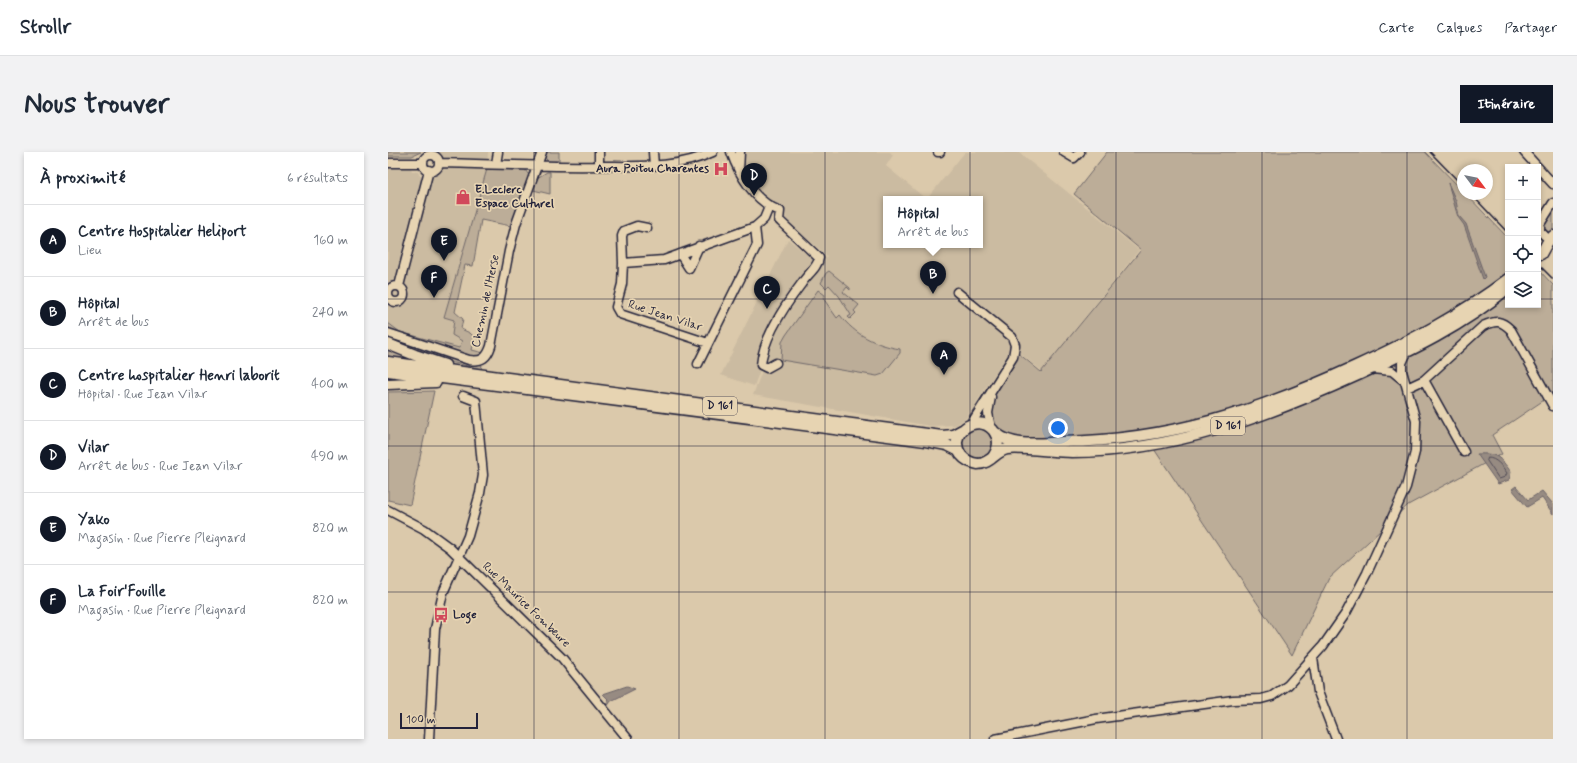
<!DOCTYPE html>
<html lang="fr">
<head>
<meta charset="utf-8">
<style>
  body { margin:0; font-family:Mynerve,sans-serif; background:#f2f2f3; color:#1f2937 }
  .controls { position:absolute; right:12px; top:12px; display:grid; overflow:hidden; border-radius:0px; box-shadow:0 2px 6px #0003 }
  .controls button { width:36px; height:36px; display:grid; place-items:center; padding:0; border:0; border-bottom:1px solid #e0e1e3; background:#fff; color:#1f2937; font:20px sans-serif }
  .compass { position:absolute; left:1069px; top:12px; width:36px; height:36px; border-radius:50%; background:#fff; box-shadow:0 2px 6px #0003; rotate:122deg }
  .scale { position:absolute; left:12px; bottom:10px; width:78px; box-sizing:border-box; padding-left:4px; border:2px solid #22223b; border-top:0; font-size:11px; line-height:14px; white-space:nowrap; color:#22223b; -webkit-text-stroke:3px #e7d4b2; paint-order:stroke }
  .you { position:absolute; left:670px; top:276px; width:14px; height:14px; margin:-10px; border:3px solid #fff; border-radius:50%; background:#1a73e8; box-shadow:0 0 0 6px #1a73e833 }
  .badge { display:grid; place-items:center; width:26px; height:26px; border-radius:50%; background:#111827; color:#fff; font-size:13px; font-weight:700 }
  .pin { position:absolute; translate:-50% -33px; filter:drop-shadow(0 1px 2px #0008) }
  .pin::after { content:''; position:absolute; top:21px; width:14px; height:12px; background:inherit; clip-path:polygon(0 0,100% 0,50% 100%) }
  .popup { position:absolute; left:495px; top:44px; width:100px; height:52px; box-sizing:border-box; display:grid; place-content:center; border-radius:0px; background:#fff; filter:drop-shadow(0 1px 3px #0005); font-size:13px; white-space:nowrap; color:#747a83 }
  .popup b { font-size:15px; color:#1f2937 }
  .popup::after { content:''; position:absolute; left:50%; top:100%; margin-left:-8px; border:8px solid transparent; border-top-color:#fff }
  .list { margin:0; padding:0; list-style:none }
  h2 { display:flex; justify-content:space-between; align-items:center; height:52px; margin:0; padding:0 16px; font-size:17px }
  h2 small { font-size:13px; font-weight:400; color:#747a83 }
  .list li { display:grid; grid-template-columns:26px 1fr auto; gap:12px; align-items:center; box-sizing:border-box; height:72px; padding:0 16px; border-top:1px solid #e0e1e3 }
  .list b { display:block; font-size:15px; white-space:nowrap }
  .list p { margin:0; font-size:13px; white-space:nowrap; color:#747a83 }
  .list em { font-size:13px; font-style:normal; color:#747a83 }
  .icon { flex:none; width:22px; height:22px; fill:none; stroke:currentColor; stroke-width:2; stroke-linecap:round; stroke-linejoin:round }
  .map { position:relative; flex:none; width:1165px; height:587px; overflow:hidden; border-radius:0px }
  header { display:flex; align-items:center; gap:24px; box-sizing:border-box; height:56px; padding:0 20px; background:#fff; border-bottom:1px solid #e0e1e3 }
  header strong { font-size:19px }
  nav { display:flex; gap:22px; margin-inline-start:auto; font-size:14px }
  .intro { display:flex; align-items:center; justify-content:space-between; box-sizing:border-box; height:96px; padding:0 24px }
  h1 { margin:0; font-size:28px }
  .button { padding:10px 18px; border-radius:0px; background:#111827; color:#fff; font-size:14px; font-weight:700 }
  main { display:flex; gap:24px; padding:0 24px }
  aside { flex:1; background:#fff; border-radius:0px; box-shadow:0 2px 6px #0003 }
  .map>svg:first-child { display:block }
</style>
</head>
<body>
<header>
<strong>Strollr</strong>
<nav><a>Carte</a><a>Calques</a><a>Partager</a></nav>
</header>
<div class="intro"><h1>Nous trouver</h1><a class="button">Itinéraire</a></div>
<main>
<aside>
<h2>À proximité<small>6 résultats</small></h2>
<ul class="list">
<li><span class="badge">A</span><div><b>Centre Hospitalier Heliport</b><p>Lieu</p></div><em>160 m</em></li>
<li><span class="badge">B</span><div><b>Hôpital</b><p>Arrêt de bus</p></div><em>240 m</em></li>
<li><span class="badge">C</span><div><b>Centre hospitalier Henri laborit</b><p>Hôpital · Rue Jean Vilar</p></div><em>400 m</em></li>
<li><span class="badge">D</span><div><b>Vilar</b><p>Arrêt de bus · Rue Jean Vilar</p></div><em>490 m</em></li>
<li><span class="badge">E</span><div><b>Yako</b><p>Magasin · Rue Pierre Pleignard</p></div><em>820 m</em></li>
<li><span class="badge">F</span><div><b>La Foir'Fouille</b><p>Magasin · Rue Pierre Pleignard</p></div><em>820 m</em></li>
</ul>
</aside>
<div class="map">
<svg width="1165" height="587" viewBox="0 0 1165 587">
  <rect width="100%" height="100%" fill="#dbc9ab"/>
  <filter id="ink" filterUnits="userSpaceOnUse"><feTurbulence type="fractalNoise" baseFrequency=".025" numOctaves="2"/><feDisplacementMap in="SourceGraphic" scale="8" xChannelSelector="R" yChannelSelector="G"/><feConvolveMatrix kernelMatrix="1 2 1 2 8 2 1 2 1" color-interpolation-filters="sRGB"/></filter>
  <g filter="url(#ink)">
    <path fill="#cbbba1" d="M50,0h50l-1,17 -13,50 -30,98 10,3 -2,11 5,8 5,2 -3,8 -71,-19v-162h23l1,3 6,1 2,4h11l10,-7 1,-11z
      M356,0h146l3,3 -7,11 40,33h-40v46h94v-46h-53l38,-47h53l121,98 -97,121 -24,-19 -8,-1 -44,67 -10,7 -26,1 -177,-31 26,-69 48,-70 -33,-29 -51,-56z
      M400,87l17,14 2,-3 10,9 -27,36 -20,29 -8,25 -1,18 -7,19 -33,-11z"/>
    <path fill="#bcad98" stroke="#6f686a" d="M0,0h33l-9,4h-24z
      M159,0h12v10h-11l-3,-5z
      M719,0h318l38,39v3h3l42,44v67h30v-36l15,16v109l-61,41 10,19 -94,51 -79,73 -37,77 -138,-206 -57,-10 -76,-1 -16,-4 -22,-16 -16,1 45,-68 6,2 23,19 100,-122 -67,-56z
      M99,17l38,1 4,5 -18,51 -30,-6 -8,46 -8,-1 -10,47 8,7 -2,10 9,4 5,5 -3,12 12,3 -6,6 -90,-29v-7l12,9 59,16 3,-7 -10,-6 2,-15 -10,-3z
      M159,20h3v22l-17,-4 4,-12z
      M1165,57v24l-4,4 -6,-8z
      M441,119l21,17v2l-3,-3 -4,5 16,13 -5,6 2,2 -6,6 -2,-2 3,-2 -12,-19 -10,-11 -3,3 -5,-5 5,-10z
      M430,138l7,5 -2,3 14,20 3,-3c15,20 36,30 60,34v4l-17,21 -6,2 -96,-16 1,-18 4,-7z
      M0,183l83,28 11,2 -1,4 -44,-10 -49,-19z
      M0,194l55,20 -55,-7z
      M46,239l-24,114 -22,-5v-108z
      M575 291a15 15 0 1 1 30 0a15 15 0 1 1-30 0Z"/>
    <path fill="#978b82" stroke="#686166" d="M1060,31l8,18 3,15 7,8 19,53 -2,2 -19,-54 -6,-8z
      M1089,302c20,-1 23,3 34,18l-2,8 -11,4z
      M1128,334l12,14 14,-9 11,13v10l-11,-16 -15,9 -15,-18z
      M239,534l8,3 -24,12 -4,6 -1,-2 3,-5 -6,-6z"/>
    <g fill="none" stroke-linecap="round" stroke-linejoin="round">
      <path stroke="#514c57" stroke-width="1" d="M1100,306c8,0 14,8 19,15l-2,4 -6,2 -12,-18z"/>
      <g stroke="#22223b" stroke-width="11">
        <path id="minor" d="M211,0v14
          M265,0l1,14
          M343,0c8,23 24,50 49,59l-1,9 2,2 38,36c-1,9 -12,17 -17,25 -16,21 -39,55 -41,82l6,3 9,-5
          M550,0h2
          M676,0l10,6 6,-6
          M1136,0l29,32
          M35 11a8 8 0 1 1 16 0a8 8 0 1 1-16 0Z
          M0,11h35
          M51,11c53,1 107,4 161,3 38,0 77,3 113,-14
          M108,12l2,-12
          M351,19l1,-19
          M1157,84l-5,-5v-7l13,-21
          M292,102l9,14 10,-22
          M235,111l-1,-27 2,-5 13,-5 10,2
          M0 142a8 8 0 1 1 16 0a8 8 0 1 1-16 0Z
          M11,134l30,-116
          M569,140l55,45 3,8 -2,12 -42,67
          M0,181l81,27c13,2 18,-2 22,-14l18,-95 7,-27 26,-72
          M320,191l-88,-29 -4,-7 6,-23 1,-21 41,-3 91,-33
          M310,212l59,-119 -2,-18 9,-8 5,-12
          M984,217l20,2 11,9
          M1036,228l40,72
          M1019,236l17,-8 59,-54c13,-6 18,-6 28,4l42,76
          M603,276l-3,-15 3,-16
          M0,358l36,19 26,19 112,110 66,81
          M925,506l5,34 18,47
          M41,587l6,-110 8,-36 25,-57 12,-43 3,-18 -7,-74 -13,-5
          M607,587l101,-20 137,-19 28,-1 11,-3 16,-11 35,-39 23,-33 21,-40 39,-86 9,-35 1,-31 -14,-50v-8l5,-11"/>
      </g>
      <g stroke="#22223b" stroke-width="13">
        <path id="major" d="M1153,102l6,-11 6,-7
          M0,192l27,11 30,10
          M0,210l554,74 11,-1 9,-5
          M0,219l538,70 21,4 12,6
          M0,232l48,-2
          M608,281c16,15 46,10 67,9 109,-2 195,-31 293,-76 54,-25 105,-51 152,-87
          M603,307c8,-9 9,-20 2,-29 -17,-18 -47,4 -32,25 4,5 10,8 17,9 12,0 18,-13 29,-15 16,-2 46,3 65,3 101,0 196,-36 286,-77 53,-24 105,-49 150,-87"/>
      </g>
      <use href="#minor" stroke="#e7d4b2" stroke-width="8"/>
      <use href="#major" stroke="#e7d4b2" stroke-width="10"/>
      <path stroke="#22223b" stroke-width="1.5" d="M1042,0l33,34
        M1083,42l37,39
        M1150,112l15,15"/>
    </g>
  </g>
  <path fill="none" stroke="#22223b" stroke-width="1" stroke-opacity="0.55" d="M146,0v587M291,0v587M437,0v587M582,0v587M728,0v587M874,0v587M1019,0v587M0,147h1120M1150,147h15M0,294h1165M0,440h1165"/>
  <defs>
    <g id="hospital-bare" transform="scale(1.2)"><path d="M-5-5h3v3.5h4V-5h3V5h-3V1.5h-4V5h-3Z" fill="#d1495b" stroke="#e7d4b2" stroke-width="2.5" paint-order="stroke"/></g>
    <g id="shop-bare" transform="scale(1.2)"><path d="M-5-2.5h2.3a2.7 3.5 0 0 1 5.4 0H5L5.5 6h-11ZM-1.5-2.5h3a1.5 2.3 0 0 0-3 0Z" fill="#d1495b" stroke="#e7d4b2" stroke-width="2.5" paint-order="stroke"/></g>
    <g id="bus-bare" transform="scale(1.2)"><path d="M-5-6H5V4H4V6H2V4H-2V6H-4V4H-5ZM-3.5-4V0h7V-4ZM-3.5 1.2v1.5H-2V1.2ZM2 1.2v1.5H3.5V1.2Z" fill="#d1495b" stroke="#e7d4b2" stroke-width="2.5" paint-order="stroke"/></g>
  </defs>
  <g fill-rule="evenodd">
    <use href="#hospital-bare" x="333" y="17"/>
    <use href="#shop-bare" x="75" y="45"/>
    <use href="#bus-bare" x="53" y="463"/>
  </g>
  <g text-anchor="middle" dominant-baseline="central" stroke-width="3.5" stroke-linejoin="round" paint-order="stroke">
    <g fill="#e7d4b2" stroke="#5d575f" stroke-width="1">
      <rect x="315" y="245" width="34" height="18" rx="3"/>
      <rect x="823" y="265" width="34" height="18" rx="3"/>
    </g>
    <g font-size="11" font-weight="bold" fill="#22223b">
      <text x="332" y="254">D 161</text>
      <text x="840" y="274">D 161</text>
    </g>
    <g font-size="12" font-weight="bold" fill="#22223b" stroke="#e7d4b2" text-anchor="start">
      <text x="321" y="17" text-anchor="end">Aura Poitou Charentes</text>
      <text x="87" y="38">E.Leclerc<tspan x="87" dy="14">Espace Culturel</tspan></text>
      <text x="65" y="463">Loge</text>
    </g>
    <g font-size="12" fill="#22223b" stroke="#e7d4b2">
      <text transform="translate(98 149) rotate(-78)">Chemin de l'Herse</text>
      <text transform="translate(277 164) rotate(18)">Rue Jean Vilar</text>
      <text transform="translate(138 453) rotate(44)">Rue Maurice Fombeure</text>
    </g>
  </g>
</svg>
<div class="controls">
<button>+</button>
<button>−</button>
<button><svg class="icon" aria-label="locate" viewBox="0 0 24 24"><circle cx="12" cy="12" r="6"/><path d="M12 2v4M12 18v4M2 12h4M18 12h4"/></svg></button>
<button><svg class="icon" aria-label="layers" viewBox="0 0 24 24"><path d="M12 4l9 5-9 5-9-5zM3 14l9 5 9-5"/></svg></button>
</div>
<svg class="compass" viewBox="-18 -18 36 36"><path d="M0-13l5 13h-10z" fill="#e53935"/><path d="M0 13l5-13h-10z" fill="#747a83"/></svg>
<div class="scale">100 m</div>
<div class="you"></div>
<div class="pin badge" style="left:556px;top:223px">A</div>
<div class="pin badge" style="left:545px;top:142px">B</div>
<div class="popup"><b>Hôpital</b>Arrêt de bus</div>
<div class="pin badge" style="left:379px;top:157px">C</div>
<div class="pin badge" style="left:366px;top:44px">D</div>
<div class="pin badge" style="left:56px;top:109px">E</div>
<div class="pin badge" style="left:46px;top:146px">F</div>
</div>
</main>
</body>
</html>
